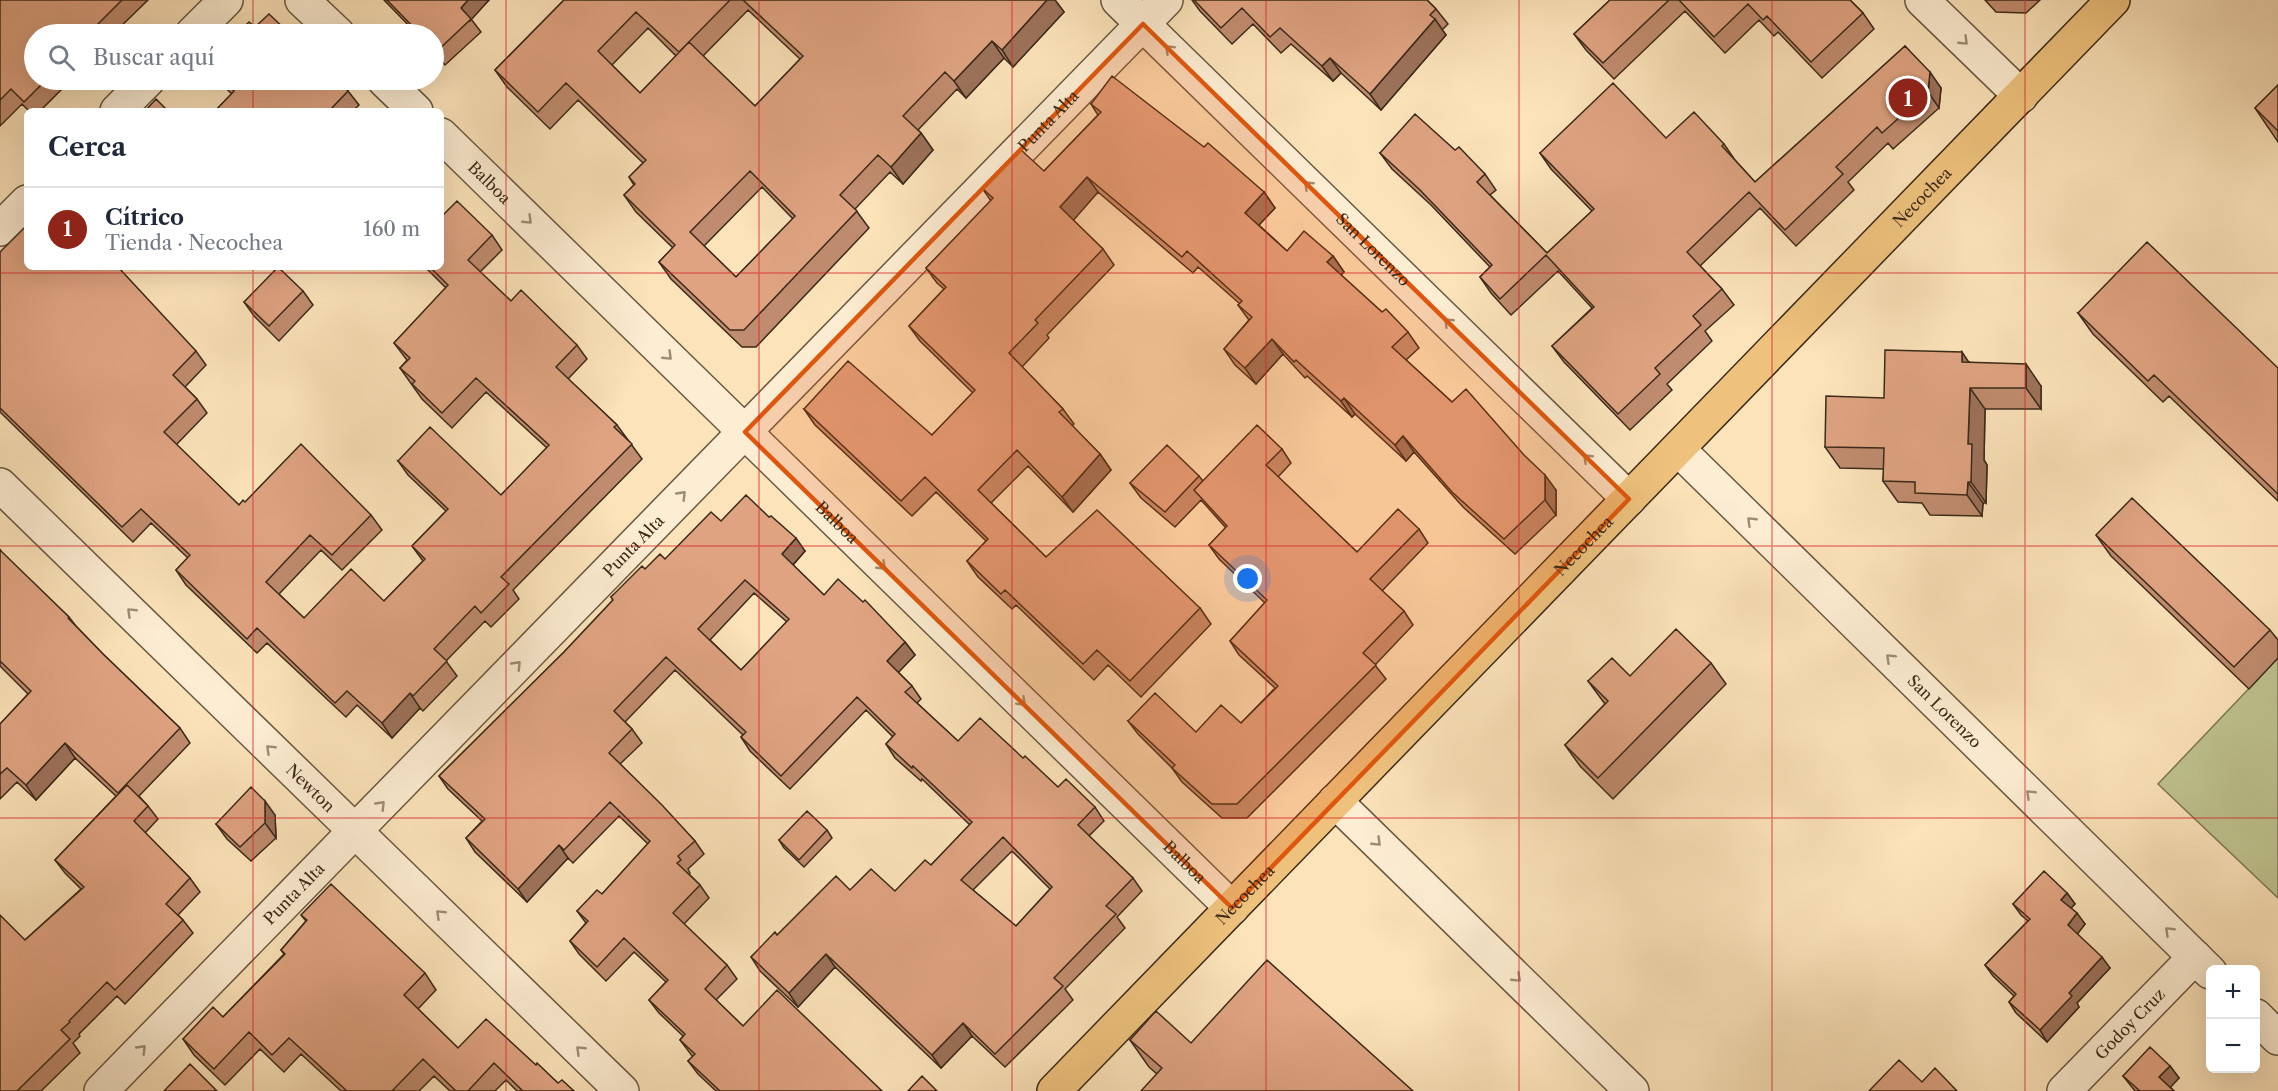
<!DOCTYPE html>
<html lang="es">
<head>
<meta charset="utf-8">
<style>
  body { margin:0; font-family:"Libre Caslon Text",serif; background:#f6f6f7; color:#1f2937 }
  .controls { position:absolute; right:18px; bottom:18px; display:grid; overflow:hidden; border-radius:9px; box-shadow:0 6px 24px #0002 }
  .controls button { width:54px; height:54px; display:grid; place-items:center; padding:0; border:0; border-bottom:2px solid #e0e1e3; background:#fff; color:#1f2937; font:30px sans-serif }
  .you { position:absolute; left:1248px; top:579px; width:21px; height:21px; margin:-15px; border:4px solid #fff; border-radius:50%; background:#1a73e8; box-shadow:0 0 0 9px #1a73e833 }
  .badge { display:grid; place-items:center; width:39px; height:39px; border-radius:50%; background:#8f2418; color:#fff; font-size:20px; font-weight:700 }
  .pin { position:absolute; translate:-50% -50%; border:3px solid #fff; box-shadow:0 2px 6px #0006 }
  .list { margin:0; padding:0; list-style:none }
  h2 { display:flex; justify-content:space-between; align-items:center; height:78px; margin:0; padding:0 24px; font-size:26px }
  h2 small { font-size:20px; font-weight:400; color:#747a83 }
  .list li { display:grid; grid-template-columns:39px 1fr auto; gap:18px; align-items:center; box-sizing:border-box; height:84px; padding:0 24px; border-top:2px solid #e0e1e3 }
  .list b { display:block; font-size:22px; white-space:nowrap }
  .list p { margin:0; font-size:20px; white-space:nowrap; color:#747a83 }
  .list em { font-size:20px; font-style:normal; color:#747a83 }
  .icon { flex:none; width:33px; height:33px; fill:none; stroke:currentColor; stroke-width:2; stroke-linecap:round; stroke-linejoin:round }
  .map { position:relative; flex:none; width:2278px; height:1091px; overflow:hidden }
  .search { position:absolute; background:#fff; box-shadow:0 6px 24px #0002; left:24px; top:24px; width:420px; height:66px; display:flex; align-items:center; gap:15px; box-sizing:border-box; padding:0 21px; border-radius:33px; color:#747a83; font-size:22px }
  .panel { position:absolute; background:#fff; box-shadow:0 6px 24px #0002; left:24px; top:108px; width:420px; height:162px; border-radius:9px }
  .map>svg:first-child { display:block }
</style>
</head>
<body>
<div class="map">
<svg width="2278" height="1091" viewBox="0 0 2278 1091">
  <rect width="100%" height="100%" fill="#fce3ba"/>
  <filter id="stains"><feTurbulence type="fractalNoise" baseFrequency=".00333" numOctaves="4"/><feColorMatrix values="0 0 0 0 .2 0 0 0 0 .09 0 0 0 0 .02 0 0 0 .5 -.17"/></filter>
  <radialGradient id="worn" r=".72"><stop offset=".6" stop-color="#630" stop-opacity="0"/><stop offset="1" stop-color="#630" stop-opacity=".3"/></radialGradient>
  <path fill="#bfc490" stroke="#7d7754" stroke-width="1.5" d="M2278,658v240l-120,-114z"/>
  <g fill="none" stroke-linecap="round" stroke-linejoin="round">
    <g stroke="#6b5841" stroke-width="36">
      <g id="minor">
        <path d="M302,0l36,34"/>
        <path id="s1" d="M1118,0l511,499"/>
        <path d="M1922,0l99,96"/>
        <path d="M192,34l34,-34"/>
        <path d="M384,80l32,31"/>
        <path d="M117,111l31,-31"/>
        <path id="s2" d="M441,135l791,773"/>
        <path d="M0,229l27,-27"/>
        <path id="s3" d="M1678,449l532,523"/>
        <path id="s4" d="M0,485l622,606"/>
        <path d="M1335,801l297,290"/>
        <path d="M2256,1016l22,22"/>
        <path id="s5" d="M101,1091l1065,-1091"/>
        <path id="s6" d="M2064,1091l131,-134"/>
      </g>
    </g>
    <g stroke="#3b2a19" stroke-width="36">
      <g id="major">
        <path id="s7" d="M1054,1091l1059,-1091"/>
      </g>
    </g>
    <use href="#minor" stroke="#fdedd2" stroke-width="33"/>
    <use href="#major" stroke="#eec27d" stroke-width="33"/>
  </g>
  <path fill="#c08c6f" stroke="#3b2a19" stroke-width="1.5" fill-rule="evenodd" d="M0,0h148l-35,34h-79v46h41l-2,1 -2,-1 -31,31h-11l-7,-7 -22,22z
    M384,0h105l-18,19 10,13 -36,33 -11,-13v-18h-17z
    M564,0h491l9,12 -51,55 -9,-9 -38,40 -9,-9 -39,41 3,3 12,17 -30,34 -13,-12 -35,37 14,19 -113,119h-14l-71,-68 -12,-17 14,-14 -37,-36 -12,-17 10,-10 -5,-8 14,-14 -65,-63 -28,29 -43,-42 -12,-17zM748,10l52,49 -45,47 -52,-50zM648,28l28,28 -36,37 -28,-28zM762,187l31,32 -57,58 -32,-31z
    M1192,0h235l9,9 12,15 -6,6 4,5 -65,75 -40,-37 -8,8 -42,-37 -10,9 -28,-29 -21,20 -32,-33z
    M1610,0h240l13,13 11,16 -52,49 -44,-46 -4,4 -15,-16 -34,33 -40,-42 -71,68 -28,-29 -12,-16z
    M1985,0h55l-14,13 -30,-1z
    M1905,46l36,42 -2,20 -46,41 -5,-6 -40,39 6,8 -58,56 -36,-38 -60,58 22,23 12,16 -29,26 7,10 -45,43 5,6 -42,40 -66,-68 -12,-16 40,-38 -34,-37 -47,44 -20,-22 -11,-16 10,-10 -59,-62 -39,-36 -12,-16 75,-3 30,24 11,16 -6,5 57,58 45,-42 -41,-42 -11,-16 126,-15 58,6 11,16 20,22z
    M217,80h120l11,11 11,14 -6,6h-138l17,-17z
    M2278,85v57l-23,-34z
    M1091,104l113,43 60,45 11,16 -16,17 28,26 46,5 11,16 -3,3 41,37 26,20 11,16 -13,12 46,42 104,88v25l-41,39 -52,-47 -49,-55 -8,9 -51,-47 -3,3 -45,-41 -2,2 -22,-24 -27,30 -21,-19 -11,-16 25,-29 -11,-15 2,-1 -42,-37 -5,6 -95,-81 -25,28 30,29 11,16 -67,70 2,3 -27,29 41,42 11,15 -2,2 28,28 11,16 -38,42 -45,-46 -37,37 55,54 154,51 11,16 -70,73 -33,-32 -14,15 -78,-75 -4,4 -34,-32 -11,-16 19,-20 -50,-49 -24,24 -97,-91 -11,-16 128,26 41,-42 -53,-52 -11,-15 35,-37 -7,-6 -11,-15 65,-67 -9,-13 62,-17 54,-56z
    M492,235l10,15 -22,22 31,29 66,44 10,14 -19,20 49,46 25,34 -129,131 6,9 -28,28 -6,-6 -39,40 11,15 -34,35 -3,-3 -28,30 -35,-33 -11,12 -79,-74 -10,10 -71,-68 -10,-15 12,-12 -37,-35 -18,19 -133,-130v-160l196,99 10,14 -21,22 12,12 10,14 -31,32 63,60 6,-3 126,13 11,15 -40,40 -21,-20 -42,44 25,24 80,-17 39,-40 -11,-15 34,-35 -38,-36 -10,-14 103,34 46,-47 -61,-56 -34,36 -30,-29 -22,-31 7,-8 -13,-17 52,-55 -21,-21h16z
    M303,291l10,14 -34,36 -25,-25 -10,-14z
    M2078,313l200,55v133l-109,-105 -6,6 -70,-68z
    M1969,362l72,24v23h-56l-1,51 3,5 -1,38h-3l-1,13 -52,-1 -8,-12 -24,-1 -15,-21 1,-12 -44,-1 -15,-21 59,-49z
    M1282,449l9,14 -13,14 79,75 62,-23 9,14 -46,48 22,20 9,14 -38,40 11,14 -139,139h-25l-40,-36 -10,-14 -34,-34 -10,-13 68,11 45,-9 34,-35 -36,-33 -9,-14 35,-38 -46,-44 -10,-14 17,-17 -25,-28 -26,27 -34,-29 -11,-15 69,-7 4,5z
    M721,521l84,30 -12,14 31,30 81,47 10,13 -17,17 14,14 9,13 -4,4 41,38 65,17 35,29 37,20 9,14 -15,15 44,42 9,13 -25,26 8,11 -60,61 8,11 -68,67 -33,-31 -31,32 -106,-101 -37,40 -38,-36 -9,-14 26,-22 73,-45 45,1 36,-26 39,-40 -48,-46 -1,2 -26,-23 -9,-14 7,-7 -27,-27 -76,79 -40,-38 -9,-14 2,-2 -68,-65 -50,52 7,7 10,14 -22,21 75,77 9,13 -16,15 2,4 -1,1 11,11 9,13 -25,26 43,41 10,14 -21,21 27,26 139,65h-166l-18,-17 -10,-13 5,-4 -13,-17 3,-4 -24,-23 -10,-13 17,-18 -32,-30 -28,29 -27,-27 -9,-13 16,-18 -9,-12 25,-17 46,-50 -29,-28 -46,47 -5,-5 -41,44 -52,-50 -9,-14 16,-17 -34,-32 -9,-13 125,-124 49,-52 -2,-3 34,-28 20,-10zM754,593l33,29 -46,48 -31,-30zM1012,851l38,38 -34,37 -43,-36z
    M2096,535l174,95 8,10v18l-29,31 -138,-133z
    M0,549l2,4 67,64 7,9 27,28 77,74 10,15 -51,53 9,10 10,13 -13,14 45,45 10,14 -22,23 5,5 10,13 -68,71 -8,-8 -38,38 1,2 -7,7 7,10 -39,38h-41l25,-151 56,-51 -16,-16 -10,-13 61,-64 -41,-38 -39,42 -19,-18 -17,17v-75l28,-30 -28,-28z
    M1711,663l15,21 -113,115 -33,-33 -15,-21 40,-41 -17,-23 42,-5z
    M275,815l1,23 -25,23 -24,-22 -11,-15z
    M827,830l5,8 -28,29 -20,-19 -5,-8z
    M2067,893l8,11 -4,4 14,16 -8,10 33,34 -33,35 2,4 -32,35 -31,-29 -7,-11 5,-6 -21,-20 -8,-11 43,-44 -7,-6 -8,-11z
    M301,915l124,58 11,17 -18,19 40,39 78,17 22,18 16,8h-57l-11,-11 -11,11h-45l-16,-15 -15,15h-78l-40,-37 -17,18 -24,-23 -35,36 -31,-30 -11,-16 40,-22 61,-63 -3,-4 25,-29z
    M1130,1040l61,3 -34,31 -8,-7z
    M2170,1066l9,12 -9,9 4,4h-39l-12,-15z"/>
  <path fill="#9c725a" stroke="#3b2a19" stroke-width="1.5" d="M468,0h21l-19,21 -9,-13z
    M1047,0h8l9,12 -51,55 -11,-17z
    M1435,19l11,16 -65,75 -11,-16z
    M992,41l12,17 -38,40 -12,-17z
    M1330,58l11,15 -8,8 -11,-15z
    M1930,72l11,16 -2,20 -11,-16z
    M921,133l12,17 -30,34 -12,-17z
    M1087,177l11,15 -27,31 -11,-16z
    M1264,192l11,16 -19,20 -11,-15z
    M1333,256l11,16 -6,6 -11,-16z
    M1272,339l11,15 -27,30 -11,-16z
    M1962,352l14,21 -14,-11z
    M2026,364l15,22v23l-15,-21z
    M1970,388l15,21 -1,51 3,5 -1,38 -15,-21 -3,-38z
    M1344,398l11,16 -3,3 -11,-16z
    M1403,436l11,16 -8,9 -11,-16z
    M1100,454l11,16 -38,42 -11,-15z
    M1545,475l11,15v25l-11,-15z
    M1968,482l15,21 -1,13 -15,-21z
    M796,538l9,13 -14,16 -9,-13z
    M905,642l10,13 -19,20 -9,-14z
    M410,693l10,15 -28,30 -10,-15z
    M65,743l10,15 -39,42 -10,-15z
    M265,801l10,14 1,23 -11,-15z
    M559,845l9,13 -41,44 -9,-13z
    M2067,893l8,11 -7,7 -7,-11z
    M2077,913l8,11 -9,12 -8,-11z
    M826,954l9,13 -37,40 -9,-14z
    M2102,957l8,11 -33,35 2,4 -32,35 -7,-12 29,-37z
    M963,1023l9,13 -31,32 -9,-13z
    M2170,1066l9,12 -11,12 -9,-13z"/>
  <path fill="#dfa381" stroke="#3b2a19" stroke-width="1.5" fill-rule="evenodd" d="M0,0h122l-34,34h-54v46h12l-22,22 -13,-13 -11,11z
    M387,0h81l-7,8 10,11 -35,33 -2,-3v-15h-14z
    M564,0h166l-51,52 -43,-40 -38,39 42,42 49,-51 66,64 48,-50 -60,-56h304l-45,50 -10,-9 -38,40 -9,-9 -42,44 18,17 -30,34 -13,-12 -38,40 17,16 -113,119h-14l-71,-68 16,-17 -51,-50 11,-11 -6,-7 17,-17 -80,-77 -28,29 -43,-42zM750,171l45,45 -59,61 -46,-45z
    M1194,0h233l9,9 -6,6 5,4 -65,75 -40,-36 -8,8 -42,-38 -10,9 -28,-29 -21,20z
    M1610,0h59l-66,63 -29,-29z
    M1679,0h171l13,13 -52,49 -44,-46 -4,4 -15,-16 -34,33z
    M269,14l21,20h-53l12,-12 6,5z
    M1905,46l25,26 -2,20 -46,41 -5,-6 -41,40 7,7 -58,56 -36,-38 -62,60 35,37 -29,27 8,9 -46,43 5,6 -42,40 -66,-68 42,-39 -48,-52 -46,44 -20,-22 12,-12 -73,-76 -39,-36 35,-39 40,36 4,-3 26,27 -8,8 70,71 47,-44 -54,-56 73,-70 53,55 28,-26 30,32 -2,2 33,36z
    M1112,76l92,71 4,-4 56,49 -19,21 42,38 17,-20 29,25 -6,6 55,50 4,-3 22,23 -16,15 60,55 14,-13 58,66 21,20v25l-41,39 -52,-47 -49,-56 -8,9 -51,-47 -3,3 -45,-41 -2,2 -22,-23 -27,29 -21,-19 28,-32 -14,-12 4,-4 -55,-50 -5,6 -95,-80 -27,30 43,42 -68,71 3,3 -29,30 54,56 -4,3 7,7 34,35 -38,43 -45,-47 -39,40 68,67 51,-47 103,98 -70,73 -33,-31 -14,14 -78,-74 -4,4 -34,-33 21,-22 -63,-62 -24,24 -97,-92 44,-48 84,74 43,-45 -66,-64 37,-39 -20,-19 67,-70 -11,-10 38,-39 24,22 57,-59 -10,-8z
    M222,80h115l11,11 -19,20h-114l19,-20z
    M2278,85v46l-23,-23z
    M156,99l12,12h-23z
    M457,201l35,34 -24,25 43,41 10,-11 56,55 -21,22 61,58 -3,2 18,17 -131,133 8,7 -28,29 -6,-7 -41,43 13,12 -34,35 -3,-3 -28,30 -35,-32 -12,12 -78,-75 -10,11 -71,-69 14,-15 -49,-46 -19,18 -122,-119v-156l27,-27v42h91l78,84 -23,24 24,24 -33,33 75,73 4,-5 2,2 56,-58 70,71 -39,40 -22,-20 -44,47 38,36 47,-49 33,32 41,-42 -13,-13 36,-37 -50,-48 32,-34 71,68 48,-50 -73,-67 -34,35 -30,-29 3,-3 -15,-13 10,-10 -16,-15 54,-58 -18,-18h11v-50z
    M2147,242l131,126v126l-124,-119 -6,6 -70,-68z
    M278,267l25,24 -34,35 -25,-24z
    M1885,350l77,2v10l64,2v24h-56l-2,56h4l-1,38h-3l-1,13 -52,-2v-11l-32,-1 1,-33 -59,-1 1,-51 58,2z
    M1257,425l25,24 -16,16 91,87 41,-43 21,20 -49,50 34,32 -41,42 13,12 -139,139h-25l-40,-36 3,-3 -47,-44 27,-28 41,39 25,-27 20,18 37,-37 -48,-45 37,-41 -58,-55 18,-19 -33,-36z
    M1167,445l32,31 -34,36 -35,-29z
    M746,495l23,22 2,-1 25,22 -14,16 42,41 14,-16 25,23 2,-2 40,42 -18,19 25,25 -7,6 53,49 22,-23 43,40 2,-2 33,31 8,-8 29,28 -17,18 55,53 -27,28 10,8 -62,64 9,8 -68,68 -32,-31 -31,32 -106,-101 -37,39 -38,-36 24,-25 2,3 59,-59 14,14 21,-21 24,22 30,-31 6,5 41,-43 -59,-56 -1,2 -26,-24 9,-10 -38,-37 -76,79 -40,-39 5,-5 -80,-75 -52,54 18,18 -23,24 53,52 33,36 -17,15 3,4 -4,3 23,22 -27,28 54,52 -22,24 38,37 34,-36 105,101h-162l-32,-30 7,-7 -15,-14 5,-6 -36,-34 19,-20 -44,-42 -27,29 -27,-26 18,-20 -11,-10 20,-21 5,4 48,-53 -40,-39 -46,48 -5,-5 -41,44 -52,-51 19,-19 -46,-43 125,-124 49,-52 -2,-3 31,-31 3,3 15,-15 5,5 46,-47 10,9zM745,580l44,39 -48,51 -43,-41zM1003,837l49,50 -36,39 -55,-46z
    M2132,498l138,132 -36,37 -138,-132z
    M0,550l69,67 -1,1 35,36 77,74 -62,65 -53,-50 -39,42 -19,-17 -7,6v-50l31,-33 -31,-30z
    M1676,629l35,34 -113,115 -33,-33 43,-44 -20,-20 24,-23 18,18z
    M127,785l21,21 -14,15 56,57 -24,26 17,16 -68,70 -8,-8 -38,39 1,1 -9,8 9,9 -53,52h-17v-176l25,25 59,-53 -29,-27z
    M251,787l14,14v22l-25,24 -24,-23z
    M807,811l20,19 -28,30 -20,-20z
    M2044,871l23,22 -6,7 16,13 -9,12 34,32 -33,36 3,3 -32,34 -31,-28 7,-8 -31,-29 45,-46 -17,-15z
    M331,884l94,89 -21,22 54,53 28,-29 50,46 1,-2 21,20 4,-3 12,11h-51l-29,-28 -26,28h-12l-33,-32 -31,32h-45l-58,-53 -17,17 -23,-23 -35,37 -31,-30 30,-32 10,10 62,-63 -4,-4 26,-30 -6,-5z
    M1267,960l146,131h-272l21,-23 -32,-28 26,-29 35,32z
    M2150,1047l20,19 -11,11 15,14h-34l-17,-15z
    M1899,1060l23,22 13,-14 22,23h-88z
    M190,1064l27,27h-53z
    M922,1076l15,15h-29z"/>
  <defs><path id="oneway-chevron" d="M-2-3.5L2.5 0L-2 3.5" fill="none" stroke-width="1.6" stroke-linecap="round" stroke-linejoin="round" transform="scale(1.5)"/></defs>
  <g stroke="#9c8c76">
    <use href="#oneway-chevron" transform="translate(1964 41) rotate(44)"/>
    <use href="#oneway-chevron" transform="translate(1169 49) rotate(-136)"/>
    <use href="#oneway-chevron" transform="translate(1308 185) rotate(-136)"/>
    <use href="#oneway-chevron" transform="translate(528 220) rotate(44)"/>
    <use href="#oneway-chevron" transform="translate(1448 322) rotate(-136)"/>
    <use href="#oneway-chevron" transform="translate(668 356) rotate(44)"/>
    <use href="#oneway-chevron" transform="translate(1587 458) rotate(-136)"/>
    <use href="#oneway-chevron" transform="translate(682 495) rotate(-46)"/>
    <use href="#oneway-chevron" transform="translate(1751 521) rotate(-136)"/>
    <use href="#oneway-chevron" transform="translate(882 566) rotate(44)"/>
    <use href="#oneway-chevron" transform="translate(131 612) rotate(-136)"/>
    <use href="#oneway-chevron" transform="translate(1890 658) rotate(-136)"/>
    <use href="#oneway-chevron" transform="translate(517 665) rotate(-46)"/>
    <use href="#oneway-chevron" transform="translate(1022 702) rotate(44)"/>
    <use href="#oneway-chevron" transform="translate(270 749) rotate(-136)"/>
    <use href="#oneway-chevron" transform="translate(2030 794) rotate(-136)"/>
    <use href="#oneway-chevron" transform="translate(381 805) rotate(-46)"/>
    <use href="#oneway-chevron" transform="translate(1377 842) rotate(44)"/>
    <use href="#oneway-chevron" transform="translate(440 914) rotate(-136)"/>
    <use href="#oneway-chevron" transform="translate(2169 931) rotate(-136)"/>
    <use href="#oneway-chevron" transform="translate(1517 978) rotate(44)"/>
    <use href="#oneway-chevron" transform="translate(142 1049) rotate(-46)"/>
    <use href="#oneway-chevron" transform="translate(580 1050) rotate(-136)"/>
  </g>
  <path fill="#df570d" fill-opacity="0.2" stroke="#df570d" stroke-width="4.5" stroke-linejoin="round" d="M1143,24l486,475 -397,409 -487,-476z"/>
  <path fill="none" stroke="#d62828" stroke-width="1.5" stroke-opacity="0.55" d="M253,0v34M506,0v1091M759,0v1091M1012,0v1091M1266,0v1091M1519,0v1091M1772,0v1091M2025,0v1091M253,80v31M253,267v824M0,273h2278M0,546h2278M0,818h2278"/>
  <g text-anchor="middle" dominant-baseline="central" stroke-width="6" stroke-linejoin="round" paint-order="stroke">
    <g font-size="16" fill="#3b2a19" stroke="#fdedd2">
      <text stroke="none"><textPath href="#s5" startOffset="1356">Punta Alta</textPath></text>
      <text stroke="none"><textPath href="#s2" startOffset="68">Balboa</textPath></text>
      <text stroke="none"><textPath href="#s7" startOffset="1246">Necochea</textPath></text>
      <text stroke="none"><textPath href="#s1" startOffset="357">San Lorenzo</textPath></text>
      <text stroke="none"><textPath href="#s2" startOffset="554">Balboa</textPath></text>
      <text stroke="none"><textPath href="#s7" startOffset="760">Necochea</textPath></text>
      <text stroke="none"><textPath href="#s5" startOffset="762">Punta Alta</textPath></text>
      <text stroke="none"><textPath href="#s3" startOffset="374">San Lorenzo</textPath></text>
      <text stroke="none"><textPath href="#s4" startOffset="434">Newton</textPath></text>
      <text stroke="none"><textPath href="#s2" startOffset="1040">Balboa</textPath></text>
      <text stroke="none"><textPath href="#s5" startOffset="276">Punta Alta</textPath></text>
      <text stroke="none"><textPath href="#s7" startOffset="274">Necochea</textPath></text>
      <text stroke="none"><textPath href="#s6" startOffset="94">Godoy Cruz</textPath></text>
    </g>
  </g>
  <rect width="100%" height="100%" filter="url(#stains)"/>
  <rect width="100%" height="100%" fill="url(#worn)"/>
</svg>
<div class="controls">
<button>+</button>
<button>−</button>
</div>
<div class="you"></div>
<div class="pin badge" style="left:1908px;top:98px">1</div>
<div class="search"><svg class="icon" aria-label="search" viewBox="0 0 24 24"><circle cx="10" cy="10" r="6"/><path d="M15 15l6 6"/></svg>Buscar aquí</div>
<section class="panel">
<h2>Cerca<small></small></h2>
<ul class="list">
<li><span class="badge">1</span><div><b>Cítrico</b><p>Tienda · Necochea</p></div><em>160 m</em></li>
</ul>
</section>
</div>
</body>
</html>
